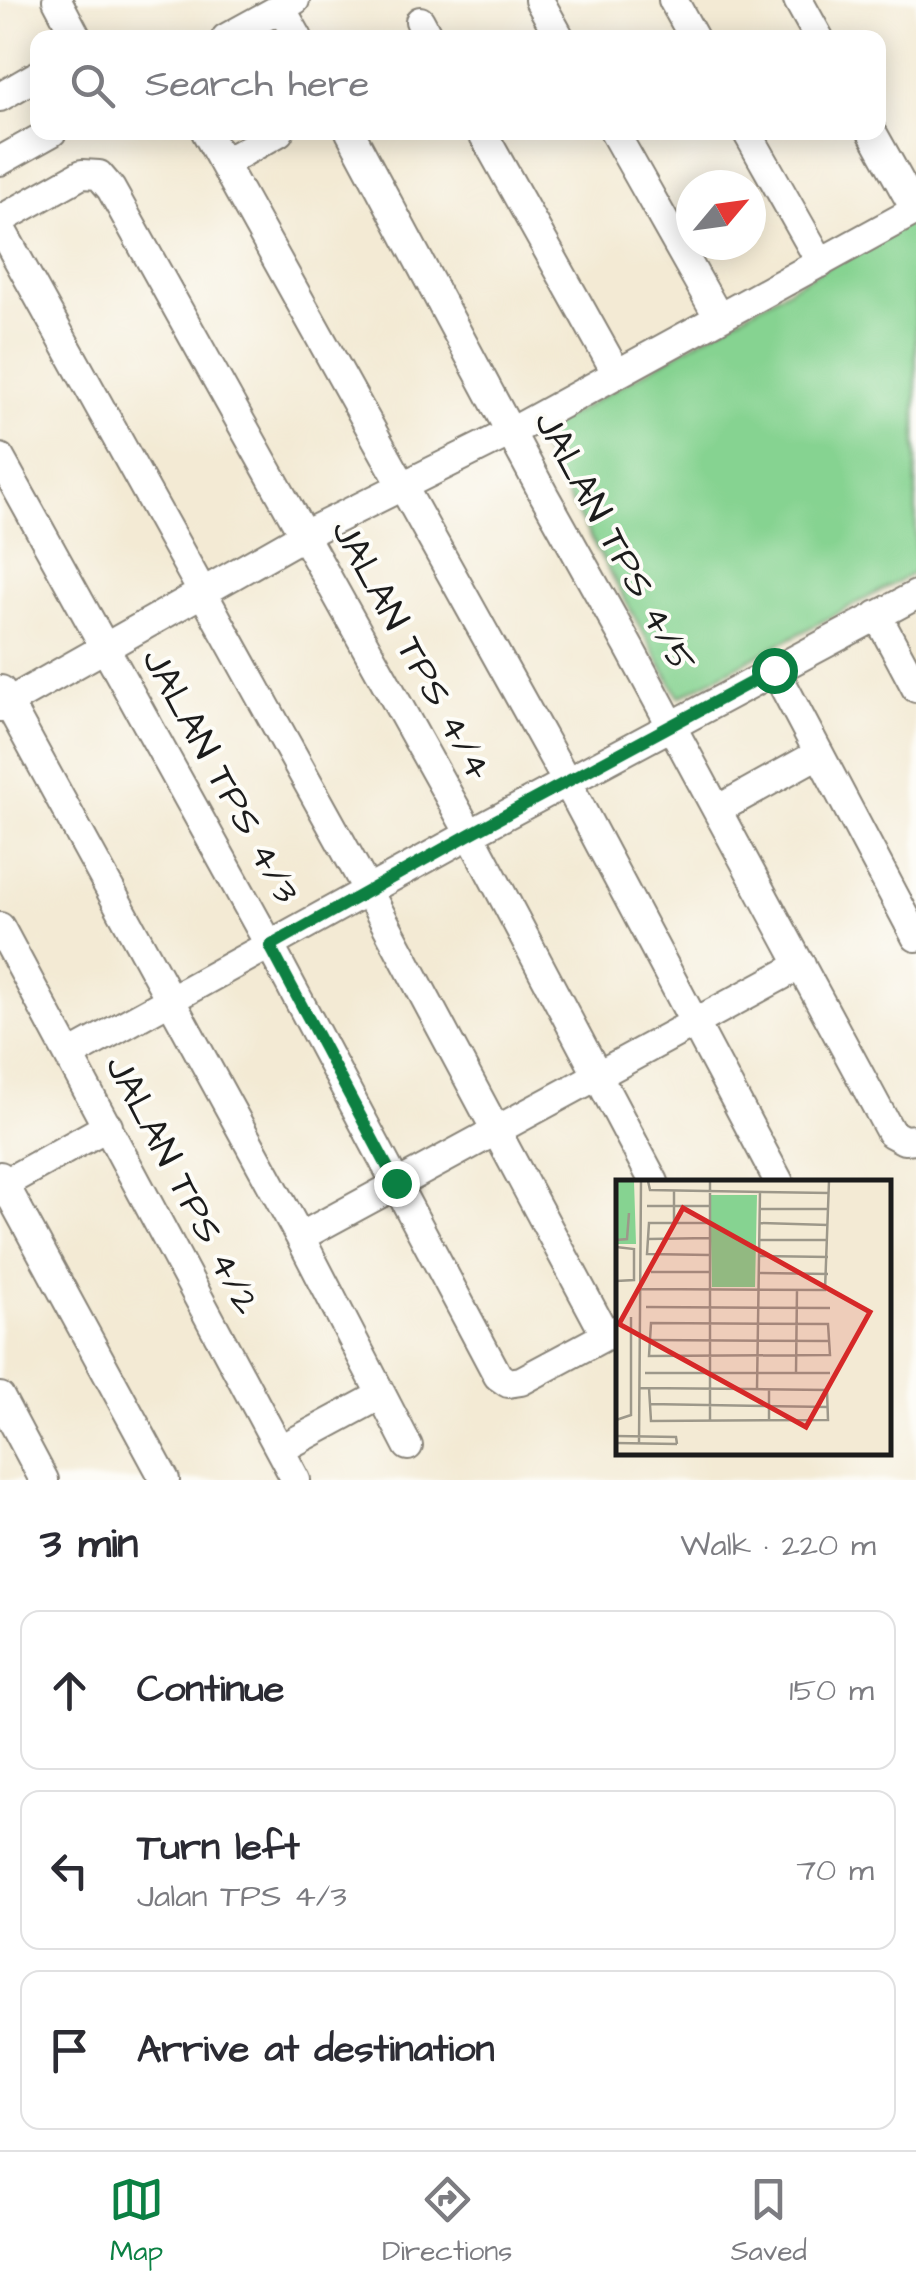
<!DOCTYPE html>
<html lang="en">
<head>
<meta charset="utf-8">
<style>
  body { margin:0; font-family:"Architects Daughter",sans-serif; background:#f2f2f3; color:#2b2b33 }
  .compass { position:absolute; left:676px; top:170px; width:90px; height:90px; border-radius:50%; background:#fff; box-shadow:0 5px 25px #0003; rotate:61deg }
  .stop { position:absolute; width:30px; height:30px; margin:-22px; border:8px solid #0b8043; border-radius:50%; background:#fff }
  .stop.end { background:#0b8043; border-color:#fff; box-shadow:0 2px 10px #0008 }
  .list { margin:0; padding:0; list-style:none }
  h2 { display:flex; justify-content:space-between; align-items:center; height:130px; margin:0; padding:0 40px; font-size:42px }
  h2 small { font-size:32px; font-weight:400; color:#7c7c81 }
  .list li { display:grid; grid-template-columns:65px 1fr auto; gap:30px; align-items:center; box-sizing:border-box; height:160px; margin:0 20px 20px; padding:0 20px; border:2px solid #e1e1e2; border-radius:20px }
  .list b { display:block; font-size:38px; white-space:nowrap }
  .list p { margin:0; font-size:32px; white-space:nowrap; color:#7c7c81 }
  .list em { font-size:32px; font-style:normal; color:#7c7c81 }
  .icon { flex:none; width:55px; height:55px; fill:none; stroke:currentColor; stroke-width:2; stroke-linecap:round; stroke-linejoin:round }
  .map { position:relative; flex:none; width:916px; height:1480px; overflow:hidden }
  .search { position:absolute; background:#fff; box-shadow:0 5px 25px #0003; left:30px; right:30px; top:30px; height:110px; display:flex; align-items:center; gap:25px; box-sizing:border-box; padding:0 35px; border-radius:20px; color:#7c7c81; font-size:38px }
  .sheet { height:670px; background:#fff }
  nav { display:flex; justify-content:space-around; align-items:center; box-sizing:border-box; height:140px; border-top:2px solid #e1e1e2; background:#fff; font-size:28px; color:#7c7c81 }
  nav a { display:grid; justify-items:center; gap:5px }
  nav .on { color:#0b8043 }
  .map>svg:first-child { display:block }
</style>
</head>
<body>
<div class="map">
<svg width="916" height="1480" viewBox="0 0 916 1480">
  <rect width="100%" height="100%" fill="#fdfcf7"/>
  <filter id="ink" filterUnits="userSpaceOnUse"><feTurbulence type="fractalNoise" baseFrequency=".01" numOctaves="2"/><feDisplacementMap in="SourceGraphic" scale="20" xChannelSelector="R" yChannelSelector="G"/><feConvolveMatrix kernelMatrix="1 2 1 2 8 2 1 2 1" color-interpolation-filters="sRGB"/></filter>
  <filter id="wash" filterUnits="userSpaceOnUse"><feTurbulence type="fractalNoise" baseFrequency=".0048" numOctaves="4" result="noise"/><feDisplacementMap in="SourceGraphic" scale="40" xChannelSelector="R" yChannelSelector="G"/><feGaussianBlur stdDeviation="2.25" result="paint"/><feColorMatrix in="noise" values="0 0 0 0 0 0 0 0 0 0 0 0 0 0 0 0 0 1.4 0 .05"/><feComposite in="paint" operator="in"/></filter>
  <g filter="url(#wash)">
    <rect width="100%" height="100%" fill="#f3ead4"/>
    <path fill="#86d391" stroke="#517856" stroke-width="2.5" d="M916,215v357l-237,125 -145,-261z"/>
  </g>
  <g filter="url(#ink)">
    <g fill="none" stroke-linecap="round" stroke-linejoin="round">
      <g stroke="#888378" stroke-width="32">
        <path id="minor" d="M57,0l20,38
          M539,0l21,38
          M673,0l21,38
          M798,0l21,38
          M281,8l17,30
          M420,21l9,17
          M226,38l69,-38
          M0,97l38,-22
          M206,132l361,650 212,400
          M350,132l194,363 86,154 261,484 13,7 12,-1
          M482,132l135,242
          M614,132l105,186
          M747,132l74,131
          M872,132l44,79
          M0,161l52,-29
          M224,163l55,-31
          M0,220l82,-46 17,1 12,14 359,645 184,348
          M0,227l368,664 238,445
          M0,458l270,488 228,430 10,7 13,-2 97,-52
          M877,615l39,73
          M775,670l141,267
          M1,690l299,547 108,209
          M0,707l304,-172 207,-103 405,-222
          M717,810l101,-56
          M0,927l296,553
          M70,1055l400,-221 446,-239
          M0,1176l165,304
          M0,1186l108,-60
          M300,1237l501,-272
          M0,1397l44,83
          M281,1449l100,-54"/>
      </g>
      <use href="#minor" stroke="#fff" stroke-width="28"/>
    </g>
  </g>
  <g fill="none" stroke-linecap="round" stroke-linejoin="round" filter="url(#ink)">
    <path stroke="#0b8043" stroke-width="12" d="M396,1183l-126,-237 200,-112 304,-164"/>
  </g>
  <g text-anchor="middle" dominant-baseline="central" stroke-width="8" stroke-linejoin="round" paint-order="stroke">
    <g font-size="38" fill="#1c1c1c" stroke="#fdfcf7">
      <text transform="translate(614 542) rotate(61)">JALAN TPS 4/5</text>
      <text transform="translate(411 650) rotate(61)">JALAN TPS 4/4</text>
      <text transform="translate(220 776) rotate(61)">JALAN TPS 4/3</text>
      <text transform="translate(182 1185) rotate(62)">JALAN TPS 4/2</text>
    </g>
  </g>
  <g transform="translate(616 1180)">
    <rect width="275" height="275" fill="#f3ead4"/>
    <path d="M0,1h18l2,63h-20zM94,15h47l-2,92h-43z" fill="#86d391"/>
    <path fill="none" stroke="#9d988a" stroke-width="2.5" d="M32,1l2,9 179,3M94,1v240M58,11v32M31,26h62M144,29h67M143,43l69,2M32,59l62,-1M0,60l11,-1 2,-26M143,60h69M0,67l18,2v31l-18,1M94,75l-63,-1 2,-31h61M142,76l70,1M35,92h59M142,93l70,1M24,109l185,1 4,-109M30,127l184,1M35,143l177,1 2,31 -181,1zM31,160l182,1M180,192l1,-82M29,193h185M23,208l112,1 76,1 1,30 -177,1 -2,-33M141,209l3,-197M153,209v32M33,224l179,3M0,240l15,-5v-98M0,256l60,1 1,7M0,263l61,1M23,263l2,-262"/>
    <path fill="#d62828" fill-opacity="0.15" stroke="#d62828" stroke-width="5" d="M67,28l187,104 -64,115 -187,-103z"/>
    <rect width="275" height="275" fill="none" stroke="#1c1c1c" stroke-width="5"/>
  </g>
</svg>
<svg class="compass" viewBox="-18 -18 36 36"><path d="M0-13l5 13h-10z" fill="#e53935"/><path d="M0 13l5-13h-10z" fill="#7c7c81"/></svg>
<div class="stop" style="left:774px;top:670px"></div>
<div class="stop end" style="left:396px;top:1183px"></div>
<div class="search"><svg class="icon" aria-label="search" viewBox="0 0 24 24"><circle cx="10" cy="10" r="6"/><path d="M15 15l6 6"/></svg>Search here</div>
</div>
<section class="sheet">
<h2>3 min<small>Walk · 220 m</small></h2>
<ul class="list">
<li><svg class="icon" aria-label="ahead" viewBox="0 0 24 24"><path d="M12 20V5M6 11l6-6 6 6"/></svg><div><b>Continue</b></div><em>150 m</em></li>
<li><svg class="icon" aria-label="left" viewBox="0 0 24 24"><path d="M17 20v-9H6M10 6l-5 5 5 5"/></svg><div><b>Turn left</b><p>Jalan TPS 4/3</p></div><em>70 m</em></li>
<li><svg class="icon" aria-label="arrive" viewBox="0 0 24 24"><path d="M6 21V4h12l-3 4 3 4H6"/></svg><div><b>Arrive at destination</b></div></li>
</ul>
</section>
<nav>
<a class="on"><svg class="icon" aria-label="map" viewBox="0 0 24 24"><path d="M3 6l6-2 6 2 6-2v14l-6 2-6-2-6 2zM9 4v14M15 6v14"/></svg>Map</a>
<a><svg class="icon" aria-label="directions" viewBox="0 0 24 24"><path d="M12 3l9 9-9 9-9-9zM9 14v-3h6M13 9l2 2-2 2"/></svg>Directions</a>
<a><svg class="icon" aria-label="saved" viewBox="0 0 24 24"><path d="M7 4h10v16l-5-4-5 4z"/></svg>Saved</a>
</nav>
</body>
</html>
